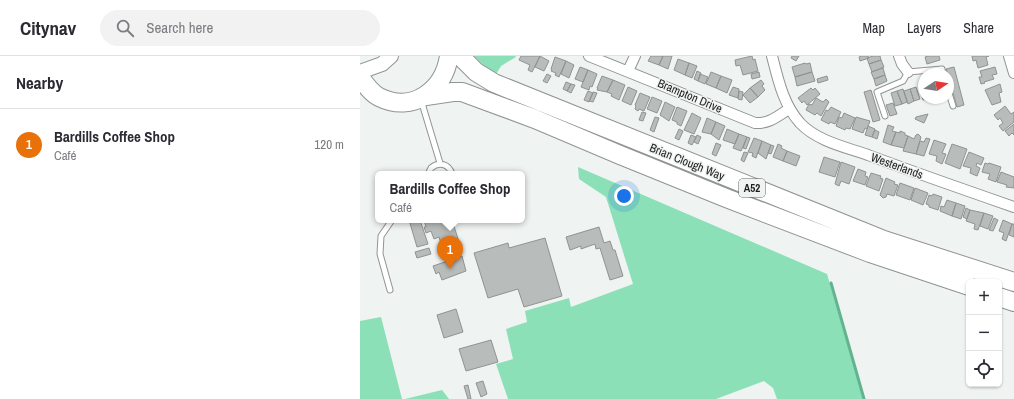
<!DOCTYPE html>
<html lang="en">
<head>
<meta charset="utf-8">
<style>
  body { margin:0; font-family:"Archivo Narrow",sans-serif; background:#f2f2f3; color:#2b2b33 }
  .controls { position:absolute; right:12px; bottom:12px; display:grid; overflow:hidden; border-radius:6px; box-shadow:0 1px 3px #0004 }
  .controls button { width:36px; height:36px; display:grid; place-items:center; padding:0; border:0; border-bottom:1px solid #e1e1e2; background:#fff; color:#2b2b33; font:20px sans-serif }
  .compass { position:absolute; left:558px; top:12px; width:36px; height:36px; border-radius:50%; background:#fff; box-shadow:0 1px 3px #0004; rotate:78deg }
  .you { position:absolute; left:264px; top:140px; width:14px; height:14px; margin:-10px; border:3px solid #fff; border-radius:50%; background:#1a73e8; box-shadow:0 0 0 6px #1a73e833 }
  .badge { display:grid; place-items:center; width:26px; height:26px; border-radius:50%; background:#b7264b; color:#fff; font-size:13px; font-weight:700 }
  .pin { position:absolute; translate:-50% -33px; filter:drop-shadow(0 1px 2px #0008) }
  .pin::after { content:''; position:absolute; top:21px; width:14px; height:12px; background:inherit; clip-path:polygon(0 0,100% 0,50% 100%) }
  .popup { position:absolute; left:15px; top:115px; width:150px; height:52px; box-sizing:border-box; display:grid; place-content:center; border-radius:6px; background:#fff; filter:drop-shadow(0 1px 3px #0005); font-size:13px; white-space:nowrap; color:#7c7c81 }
  .popup b { font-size:15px; color:#2b2b33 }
  .popup::after { content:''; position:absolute; left:50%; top:100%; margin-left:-8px; border:8px solid transparent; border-top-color:#fff }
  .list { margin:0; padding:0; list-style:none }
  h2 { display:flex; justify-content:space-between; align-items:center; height:52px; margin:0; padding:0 16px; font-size:17px }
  h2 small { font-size:13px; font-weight:400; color:#7c7c81 }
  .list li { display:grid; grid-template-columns:26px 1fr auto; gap:12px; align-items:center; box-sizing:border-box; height:72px; padding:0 16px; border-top:1px solid #e1e1e2 }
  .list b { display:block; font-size:15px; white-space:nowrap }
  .list p { margin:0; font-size:13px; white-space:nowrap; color:#7c7c81 }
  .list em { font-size:13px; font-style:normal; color:#7c7c81 }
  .icon { flex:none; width:22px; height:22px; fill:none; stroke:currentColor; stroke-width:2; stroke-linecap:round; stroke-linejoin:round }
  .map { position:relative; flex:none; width:654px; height:343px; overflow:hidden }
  header { display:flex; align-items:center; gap:24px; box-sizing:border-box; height:56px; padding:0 20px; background:#fff; border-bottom:1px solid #e1e1e2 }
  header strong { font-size:19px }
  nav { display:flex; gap:22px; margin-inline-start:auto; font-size:14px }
  .search { width:280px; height:36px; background:#f2f2f3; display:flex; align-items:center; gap:10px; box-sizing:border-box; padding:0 14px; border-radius:22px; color:#7c7c81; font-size:15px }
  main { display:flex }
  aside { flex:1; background:#fff }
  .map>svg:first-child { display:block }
</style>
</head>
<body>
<header>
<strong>Citynav</strong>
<div class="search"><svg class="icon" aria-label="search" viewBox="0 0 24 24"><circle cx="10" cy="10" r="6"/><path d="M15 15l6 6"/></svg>Search here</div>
<nav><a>Map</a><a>Layers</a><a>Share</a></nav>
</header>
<main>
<aside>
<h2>Nearby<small></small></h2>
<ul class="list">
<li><span class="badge" style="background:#e8710a">1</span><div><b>Bardills Coffee Shop</b><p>Café</p></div><em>120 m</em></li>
</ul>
</aside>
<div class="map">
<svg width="654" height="343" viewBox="0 0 654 343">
  <rect width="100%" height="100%" fill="#eff3f1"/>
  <path fill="#8be0b7" d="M114,0h41l1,1 -15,9 -6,10z
    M218,111l249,107 36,125h-86l-4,-11 -9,-7 -48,18h-208l-12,-35 17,-5 -7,-30 21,-7 -2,-11 44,-13 2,9 62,-23 -27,-87 -27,-18z
    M21,261l21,82h-42v-78z
    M82,334l7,9h-44z"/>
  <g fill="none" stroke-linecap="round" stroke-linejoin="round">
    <path stroke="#62b48f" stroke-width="3" d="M471,227l33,116"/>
  </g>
  <path fill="#b8bcba" stroke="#8f9391" d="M161,0h19l-8,16 -4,-2 2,-5 -11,-5z
    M180,0l9,5 -5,10 -9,-4z
    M291,0h12l-4,9 -11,-4z
    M303,0h9l-4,13 -9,-4z
    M392,0l1,4 2,-1 3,12 -15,4 -3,-10 -4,1 -1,-6z
    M432,0h7l-3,5 -5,-3z
    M501,0h7l1,2 -9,3 -1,-4z
    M513,0h7l1,4 -12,4 -2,-6z
    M568,0h11l1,4 -13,4 -2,-7z
    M612,0h17l-3,1 2,8 -10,3 -2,-8 -3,1z
    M195,1l11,4 -7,16 -4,-2 1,-2 -5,-2 1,-2h-1z
    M318,3l11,4 -4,12 -11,-5z
    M521,4l3,7 -12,5 -3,-8z
    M206,5l8,4 -5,13 -8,-4z
    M329,7l8,3 -5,12 -7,-3z
    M445,7l1,1 4,-1 2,9 -17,5 -3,-10z
    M220,11l8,3 -5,12 -8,-3z
    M594,11l10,38 -7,2 -11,-38z
    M635,11l2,7 -5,1 2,4 -10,3 1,1 -4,1 -2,-7h3l-2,-6z
    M523,12l2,7 -11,4 -3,-7z
    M228,14l9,4 -5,13 -2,-1 -1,4 -8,-3z
    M337,15l4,2 -3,8 -4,-2z
    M351,16l10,4 -5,12 -10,-4z
    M399,16l1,5 -8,2 -1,-5z
    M452,16l3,9 -18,5 -2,-9z
    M187,18l4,2 -4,7 -4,-2z
    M340,18l8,3 -3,7 -7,-3z
    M525,19l2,6 -11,5 -2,-7z
    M242,20l11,4 -6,12 -10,-2 1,-2h-1z
    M361,20l11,4 -5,13 -11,-5z
    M467,20l1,4 -10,3 -1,-4z
    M253,24l12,5 -6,15 -8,-4 1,-2 -5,-2z
    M401,24l3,4 -2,2 3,4 -7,7 -8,-9z
    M206,26l5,2 -4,7 -4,-2z
    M211,28l4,1 -4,8 -4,-2z
    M640,28l2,8 -3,1 2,9 -9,3 -7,-15z
    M268,31l9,4 -6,14 -9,-4z
    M373,31l6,2 -1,9 -9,-3z
    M556,31l4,12 -6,2 -4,-12z
    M564,31v11h5l-6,2 -4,-12z
    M390,32l8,9 -8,6 -7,-8z
    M451,32l2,2 2,-2 5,6 -13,11 -3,-4 -2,2 -4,-5z
    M543,33l4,13 -5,2 -5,-13z
    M550,33l4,12 -6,3 -4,-13z
    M511,34l9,30 -7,2 -9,-30z
    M228,35l5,2 -4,9 -5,-2z
    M379,35l4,1 -1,8 -4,-1z
    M537,35l5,13 -7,2 -4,-13z
    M233,36l4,1 -4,9 -4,-1z
    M280,37l10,4 -6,14 -5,-2 -1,2 -3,-2 1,-3 -1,-1z
    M292,41l10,4 -5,12 -10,-4z
    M456,42l7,4 3,-3 3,3 -8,14 -4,-3 -2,2 -9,-5 3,-6 3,1z
    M305,46l10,5 -6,14 -9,-6z
    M533,47l4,11 -7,2 -4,-11z
    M645,50l6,8 3,-2v10l-11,9 -4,-5 4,-3 -3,-5 -2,2 -4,-5z
    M317,51l10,4 -6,15 -4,-2v-2l-5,-2z
    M471,51l10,5 -6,12 -5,-2 -1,2 -8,-4 5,-10 2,1z
    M282,56l4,1 -3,8 -4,-1z
    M332,57l9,5 -7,16 -10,-4z
    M484,57l11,5 -5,11 -4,-1 -1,2 -9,-4 3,-9 3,1z
    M568,58l-4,9 -9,-4 1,-2z
    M295,61l4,1 -5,14 -4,-2z
    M496,61l14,4 -3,8 -2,-1 -2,5 -11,-4z
    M347,62l9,4 -5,12 -9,-2z
    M356,66l9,4 -6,14 -8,-6z
    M654,68v11l-2,-2 -3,3 -4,-5z
    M528,69l6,2 -2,4 4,1 -5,13 -8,-3z
    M508,70l7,3 -3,8 -7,-2z
    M319,73l4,2 -4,9 -4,-2z
    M367,73l12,5 -4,10 -12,-4z
    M515,74l4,2 -2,7 -5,-2z
    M540,75l5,2v2l3,1 -4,12 -13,-3 5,-13 4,1z
    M379,78l8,3 -6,14 -8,-3z
    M558,78l3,3 -5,17 -13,-3 5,-15 6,3 2,-4z
    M331,79l5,2 -4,8 -4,-2z
    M337,79l4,2 -3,7 -4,-2z
    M387,81l3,1 -4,11 -3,-1z
    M394,82l8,3 -6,17 -4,-2 1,-3 -5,-1z
    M566,82l4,1 -6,17 -8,-2 4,-13 4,1z
    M574,84l12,4 -4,9 4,1 -4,10 -6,-3 1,-5 -8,-2z
    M402,85l9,4 -5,14 -8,-6z
    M356,87l5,2 -5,11 -4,-2z
    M418,88l4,2 -1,2 6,3 -4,10 -10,-4z
    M592,88l15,5 -7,20 -15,-6z
    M411,89l3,1 -3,8 -3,-1z
    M427,95l13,5 -4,10 -13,-5z
    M384,96l4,1 -4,9 -3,-2z
    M609,96l15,6 -3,7 -4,-2 -1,3 4,2 -3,8 -7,-3 1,-5 -8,-2z
    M464,101l16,5 -5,15 -16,-5z
    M481,106l14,5 -6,17 -8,-3 -2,5 -4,-2z
    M625,107l3,1 1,-1 12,4 -5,15 -8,-3 2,-5 -8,-2z
    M498,113l8,3 -1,4 3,1 -3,8 -12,-4z
    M641,116l13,5v11l-8,-1 1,-2 -10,-3z
    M511,117l10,3 -1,2 3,1 -4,12 -13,-5z
    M526,122l9,4 -1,2 4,1 -4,11 -7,-2 -1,3 -3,1 -3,-3z
    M540,127l14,5 -4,12 -14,-5z
    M555,132l13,5 -5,12 -12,-5z
    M573,138l9,3 -4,13 -9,-3v-2l-3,-1 3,-9 3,1z
    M587,144l9,3 -4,13 -12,-5 1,-5 3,1z
    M596,147l9,3 -4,13 -9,-3z
    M606,152l4,2 -3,9 -4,-2z
    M610,154l14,3 -6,17 -4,-1 1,-5 -9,-3z
    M624,157l9,3 -5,13 -8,-3z
    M634,162l4,2 -5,11 -4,-1z
    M49,164h11l8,24 -11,3z
    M64,164h28l8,25 -17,5 -4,-13 -5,2 -3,-8 -5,2 -2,-6h2z
    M643,164l9,4 -6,17 -4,-2 2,-6 -5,-2z
    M652,168h2v13l-5,-2z
    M239,171l5,16 6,-2 3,9h2l8,26 -13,4 -10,-32 -4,1 -1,-5 -14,5v-3l-11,4 -4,-13z
    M185,182l17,58 -38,11 -6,-18 -30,9 -14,-45 34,-10 1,5z
    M69,192l2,6 -14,4 -2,-6z
    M102,200l4,15 -24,9 -3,-8 -3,2 -3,-8z
    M96,253l7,23 -19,6 -7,-23z
    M131,284l7,22 -32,9 -7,-22z
    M123,325l4,13 -6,3 -5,-14z
    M108,329l3,14h-3l-4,-13z"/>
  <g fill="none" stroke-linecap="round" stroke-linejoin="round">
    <g stroke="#909492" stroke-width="7">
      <path id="lane" d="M588,34l5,16
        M61,44l19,63
        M525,60l-8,-24 26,-11 5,-9 34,-3 1,5
        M68,118l3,-6c8,-7 18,-4 21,6
        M30,234l-10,-36 1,-18 11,-16"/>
    </g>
    <g stroke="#909492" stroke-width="12">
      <path id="street" d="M229,0l166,67c14,1 23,-7 34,-14
        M412,0c6,23 11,48 28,67 17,18 45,24 68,32 48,18 97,35 146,52
        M539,0l3,8 6,8
        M649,0l5,17
        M268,15l7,-15"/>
    </g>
    <g stroke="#909492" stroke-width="16">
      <path id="secondary" d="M0,16l22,-8 9,-8"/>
    </g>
    <g stroke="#909492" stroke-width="20">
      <path id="highway" d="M100,0l16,16 18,11 390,157 130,42
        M0,21c5,7 11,16 19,20 34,17 65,-7 70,-41
        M66,40l27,-4h9l73,27 85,36 106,43 144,55 99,33
        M639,241l15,5"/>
    </g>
    <use href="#lane" stroke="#fff" stroke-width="5"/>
    <use href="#street" stroke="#fff" stroke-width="10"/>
    <use href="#secondary" stroke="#fff" stroke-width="14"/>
    <use href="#highway" stroke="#fff" stroke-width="18"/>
  </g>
  <g text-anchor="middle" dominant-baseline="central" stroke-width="3" stroke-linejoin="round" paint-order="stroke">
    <rect fill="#eff3f1" stroke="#5b5d5c" stroke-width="1" x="379" y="123" width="26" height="18" rx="3"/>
    <g font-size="11" font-weight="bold" fill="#1b1d1c">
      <text x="392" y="132">A52</text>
    </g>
    <g font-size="12" fill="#1b1d1c" stroke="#eff3f1">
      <text transform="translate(330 40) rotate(23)">Brampton Drive</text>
      <text transform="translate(327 106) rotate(22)">Brian Clough Way</text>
      <text transform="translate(537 110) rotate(20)">Westerlands</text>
    </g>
  </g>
</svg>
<div class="controls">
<button>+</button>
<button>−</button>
<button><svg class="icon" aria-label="locate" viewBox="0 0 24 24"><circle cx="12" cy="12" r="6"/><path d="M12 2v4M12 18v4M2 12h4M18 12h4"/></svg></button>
</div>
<svg class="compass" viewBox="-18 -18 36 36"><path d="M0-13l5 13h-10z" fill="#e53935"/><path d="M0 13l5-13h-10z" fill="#7c7c81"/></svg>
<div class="you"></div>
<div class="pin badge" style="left:90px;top:213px;background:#e8710a">1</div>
<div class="popup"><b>Bardills Coffee Shop</b>Café</div>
</div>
</main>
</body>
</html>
